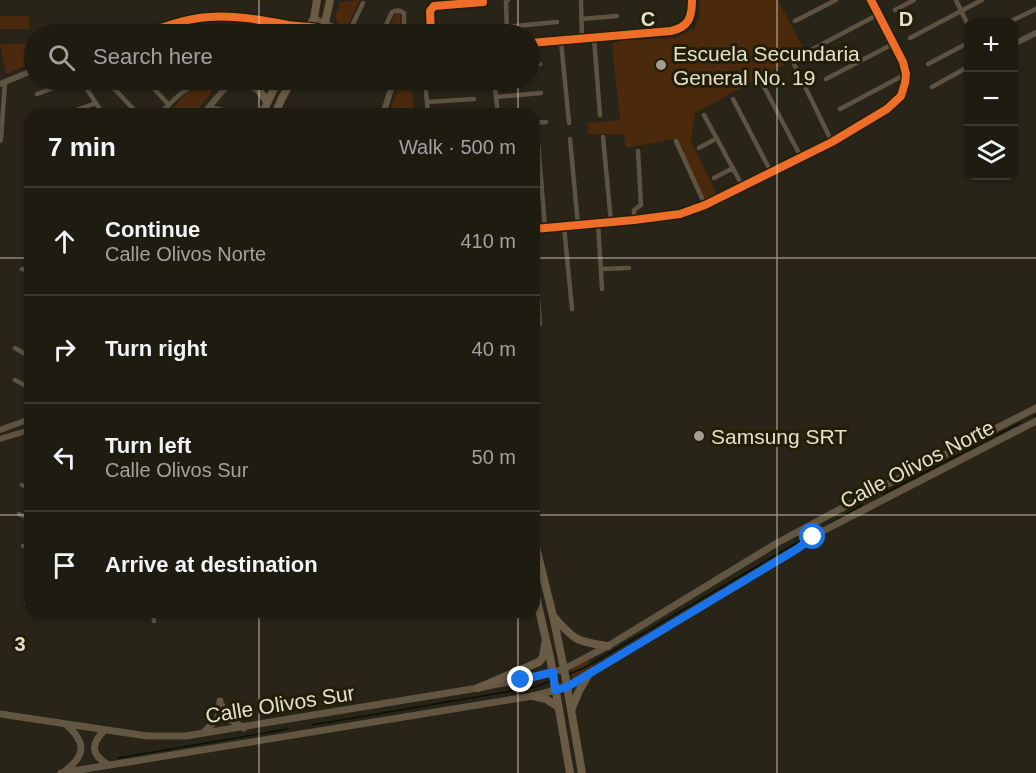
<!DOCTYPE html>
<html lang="en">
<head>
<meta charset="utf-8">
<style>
  body { margin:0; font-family:Arial,sans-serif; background:#2b281f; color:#f1f3f6 }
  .controls { position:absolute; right:18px; top:18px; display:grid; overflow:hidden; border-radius:12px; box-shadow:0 2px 4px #0004 }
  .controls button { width:54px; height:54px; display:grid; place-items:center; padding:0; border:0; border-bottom:2px solid #3c3931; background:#1e1b11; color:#f1f3f6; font:30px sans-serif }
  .stop { position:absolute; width:18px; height:18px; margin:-14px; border:4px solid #1a73e8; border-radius:50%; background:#fff }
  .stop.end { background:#1a73e8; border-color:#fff; box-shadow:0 2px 6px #0008 }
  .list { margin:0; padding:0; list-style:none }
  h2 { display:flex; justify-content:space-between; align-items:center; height:78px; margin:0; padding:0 24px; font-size:26px }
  h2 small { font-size:20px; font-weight:400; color:#a1a19f }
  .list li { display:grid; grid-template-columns:39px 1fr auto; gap:18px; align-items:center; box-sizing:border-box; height:108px; padding:0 24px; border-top:2px solid #3c3931 }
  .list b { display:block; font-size:22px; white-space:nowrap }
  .list p { margin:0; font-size:20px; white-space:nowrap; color:#a1a19f }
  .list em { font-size:20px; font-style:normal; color:#a1a19f }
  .icon { flex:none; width:33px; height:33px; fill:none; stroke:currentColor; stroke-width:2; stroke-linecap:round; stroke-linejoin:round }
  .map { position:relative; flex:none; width:1036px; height:773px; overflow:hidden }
  .search { position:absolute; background:#1e1b11; box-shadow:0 2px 4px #0004; left:24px; top:24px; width:516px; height:66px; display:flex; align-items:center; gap:15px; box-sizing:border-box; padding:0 21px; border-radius:33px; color:#a1a19f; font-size:22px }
  .panel { position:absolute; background:#1e1b11; box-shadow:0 2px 4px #0004; left:24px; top:108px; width:516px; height:510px; border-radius:18px }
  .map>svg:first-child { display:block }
</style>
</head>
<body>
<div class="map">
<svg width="1036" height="773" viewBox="0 0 1036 773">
  <rect width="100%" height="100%" fill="#282417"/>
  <path fill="#4a290d" d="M360,0l-14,29c-15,-8 -10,-13 -6,-27z
    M699,0h79l28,53 -111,60 -4,28 26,53 -13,6 -31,-61 -47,9 -3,-14h-35l-1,-11 33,-3 -8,-76 10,-4 53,-2 20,-10 5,-15z
    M396,13l4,1 1,17h-6l-7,-3z
    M0,16h29v13h-29z
    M34,43v19l-28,12 -6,-30z
    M401,80h10l3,34h-25z
    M215,87l-20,27h-28l21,-22z
    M588,660l7,8 -22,11 -2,-10z"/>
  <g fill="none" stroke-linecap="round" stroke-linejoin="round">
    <path stroke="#091302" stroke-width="1.5" d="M1034,416l2,-1
      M883,494l137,-71
      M824,527l38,-22
      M569,674l15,-6 231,-136
      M312,725l223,-38 16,-6
      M118,758l170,-29"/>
    <path stroke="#5e5241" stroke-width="4.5" d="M581,0l1,39
      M956,0l12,25
      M895,10l19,-10
      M581,19l36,-3
      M795,21l41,-21
      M1009,22l27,-13
      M506,27l51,-5
      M212,31l3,3
      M431,32l54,-4
      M247,34l2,-4
      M348,34l15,-31
      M382,34l10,-22c4,-2 8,-2 12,1v19l-7,2 -14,-2
      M431,34l-1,-23 4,-5 49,-4
      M507,34l-1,-32 2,-2
      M594,38l6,77
      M910,38l72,-38
      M561,41l8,82
      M811,50l68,-36
      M794,64l38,78
      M928,64l40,-21
      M530,65l10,-1
      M826,79l67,-35
      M81,80l22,34
      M106,80l32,34
      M146,80l23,25
      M182,80l7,7
      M425,80l3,34
      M494,80l4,34
      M762,83l39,74
      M932,87l36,-20
      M37,94l39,-14
      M496,97l45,-4
      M733,99l38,73
      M427,102l47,-3
      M208,107l34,7
      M840,109l66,-35
      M65,114l31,-11
      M159,114c17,-15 25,-29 49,-31 7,-1 12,-1 18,4
      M704,115l39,72
      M534,123l12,-1
      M603,137l8,85
      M570,139l8,86
      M0,141l1,-2 4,-57
      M538,141l7,87
      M676,141l29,64
      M699,148l18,-10
      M714,178l19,-10
      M634,220v-10l7,-5 -3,-54
      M598,223l4,66
      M564,226l8,83
      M534,245l6,79
      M22,269l8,2
      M601,269l28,-1
      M15,348l15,9
      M15,380l15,8
      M22,485l8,3
      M19,514l11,5
      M23,546l7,3
      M26,604h4
      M71,612v1
      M99,612v3
      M126,612v2
      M153,612l1,9"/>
    <path stroke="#5e5241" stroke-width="6" d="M314,18l35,16
      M141,34c22,-6 45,-16 68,-17 27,-2 52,3 79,8 19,3 27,0 45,9
      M530,43l141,-12c18,-4 21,-14 21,-31
      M1014,44l22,-11
      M0,84l34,-14
      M203,114l23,-27 12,-7
      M383,114l11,-34
      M534,229l100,-9 46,-6 25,-9 127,-63 55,-33 14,-13 4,-13 1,-9 -3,-12 -32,-62
      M0,430l30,-11
      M0,439l23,-7 7,-4"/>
    <path stroke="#625542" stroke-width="7" d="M222,706l4,11 18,11
      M0,714l147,22h39l292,-48 61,-12 25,-7 44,-23 169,-103 93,-50 166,-85
      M105,730c-15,14 -14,24 3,35
      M203,733l15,-15 2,-17
      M65,771c21,-16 21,-28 2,-46
      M61,773l472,-77 34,-9 230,-138 22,-16 217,-112"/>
    <path stroke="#695b44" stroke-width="8" d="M305,34l9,-16 3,-18
      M319,34l6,-11 5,-23
      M246,84l11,4 10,13
      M262,114l16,-34
      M275,114l7,-16 10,-18
      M534,539l19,77 11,53 18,104
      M534,588l16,69 20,116
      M554,617c20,23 23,25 54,29
      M478,688l61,-26 4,-5 2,-13
      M533,696l13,3 12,8
      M572,708l7,-17 10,-17"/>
    <g stroke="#241e07" stroke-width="11">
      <path id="cycleway" d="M141,34c22,-6 45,-16 68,-17 27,-2 52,3 79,8 19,3 27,0 45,9
        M431,34l-1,-23 4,-5 49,-4
        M530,43l141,-12c18,-4 21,-14 21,-31
        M534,229l100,-9 46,-6 25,-9 127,-63 55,-33 14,-13 4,-13 1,-9 -3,-12 -32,-62"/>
    </g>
    <use href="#cycleway" stroke="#ee6e29" stroke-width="8"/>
  </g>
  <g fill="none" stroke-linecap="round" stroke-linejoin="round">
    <path stroke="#1a73e8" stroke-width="8" d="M521,680l32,-8 2,18 12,-3 230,-138 16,-12"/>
  </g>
  <path fill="none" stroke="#e3dfd1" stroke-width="1.5" stroke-opacity="0.55" d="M259,0v34M518,0v34M777,0v773M259,80v34M518,80v34M0,258h30M534,258h502M0,515h30M534,515h502M259,612v161M518,612v161"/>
  <g fill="#a29e90" stroke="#241e07" stroke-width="2">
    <circle cx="661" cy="65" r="6"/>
    <circle cx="699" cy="436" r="6"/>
  </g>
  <g text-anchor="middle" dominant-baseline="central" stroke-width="6" stroke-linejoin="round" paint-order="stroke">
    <g font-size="21" fill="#e3dfd1" stroke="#241e07" text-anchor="start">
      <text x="673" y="53">Escuela Secundaria<tspan x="673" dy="24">General No. 19</tspan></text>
      <text x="711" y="436">Samsung SRT</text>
    </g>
    <g font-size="21" fill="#e3dfd1" stroke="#241e07">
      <text transform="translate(917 464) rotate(-27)">Calle Olivos Norte</text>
      <text transform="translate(280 704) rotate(-9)">Calle Olivos Sur</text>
    </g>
  </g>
  <g font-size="20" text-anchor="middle" font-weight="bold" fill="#e3dfd1" stroke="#241e07" stroke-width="6" stroke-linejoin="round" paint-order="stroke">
    <text x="648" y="26">C</text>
    <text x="906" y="26">D</text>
    <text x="20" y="651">3</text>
  </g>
</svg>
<div class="controls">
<button>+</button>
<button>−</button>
<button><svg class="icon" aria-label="layers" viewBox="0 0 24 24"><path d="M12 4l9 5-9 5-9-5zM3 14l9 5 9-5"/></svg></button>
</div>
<div class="stop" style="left:813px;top:537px"></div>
<div class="stop end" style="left:521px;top:680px"></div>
<div class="search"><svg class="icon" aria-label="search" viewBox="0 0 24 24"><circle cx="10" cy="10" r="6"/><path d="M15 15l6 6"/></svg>Search here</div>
<section class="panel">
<h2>7 min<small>Walk · 500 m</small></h2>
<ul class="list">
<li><svg class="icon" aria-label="ahead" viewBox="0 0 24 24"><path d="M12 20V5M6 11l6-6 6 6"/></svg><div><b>Continue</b><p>Calle Olivos Norte</p></div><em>410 m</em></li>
<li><svg class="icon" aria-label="right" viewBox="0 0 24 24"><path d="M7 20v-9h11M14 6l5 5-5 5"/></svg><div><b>Turn right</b></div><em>40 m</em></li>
<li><svg class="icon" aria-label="left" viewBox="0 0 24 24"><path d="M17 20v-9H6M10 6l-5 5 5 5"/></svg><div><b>Turn left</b><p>Calle Olivos Sur</p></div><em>50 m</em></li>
<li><svg class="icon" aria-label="arrive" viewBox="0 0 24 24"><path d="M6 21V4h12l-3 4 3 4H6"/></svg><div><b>Arrive at destination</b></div></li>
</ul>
</section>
</div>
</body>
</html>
